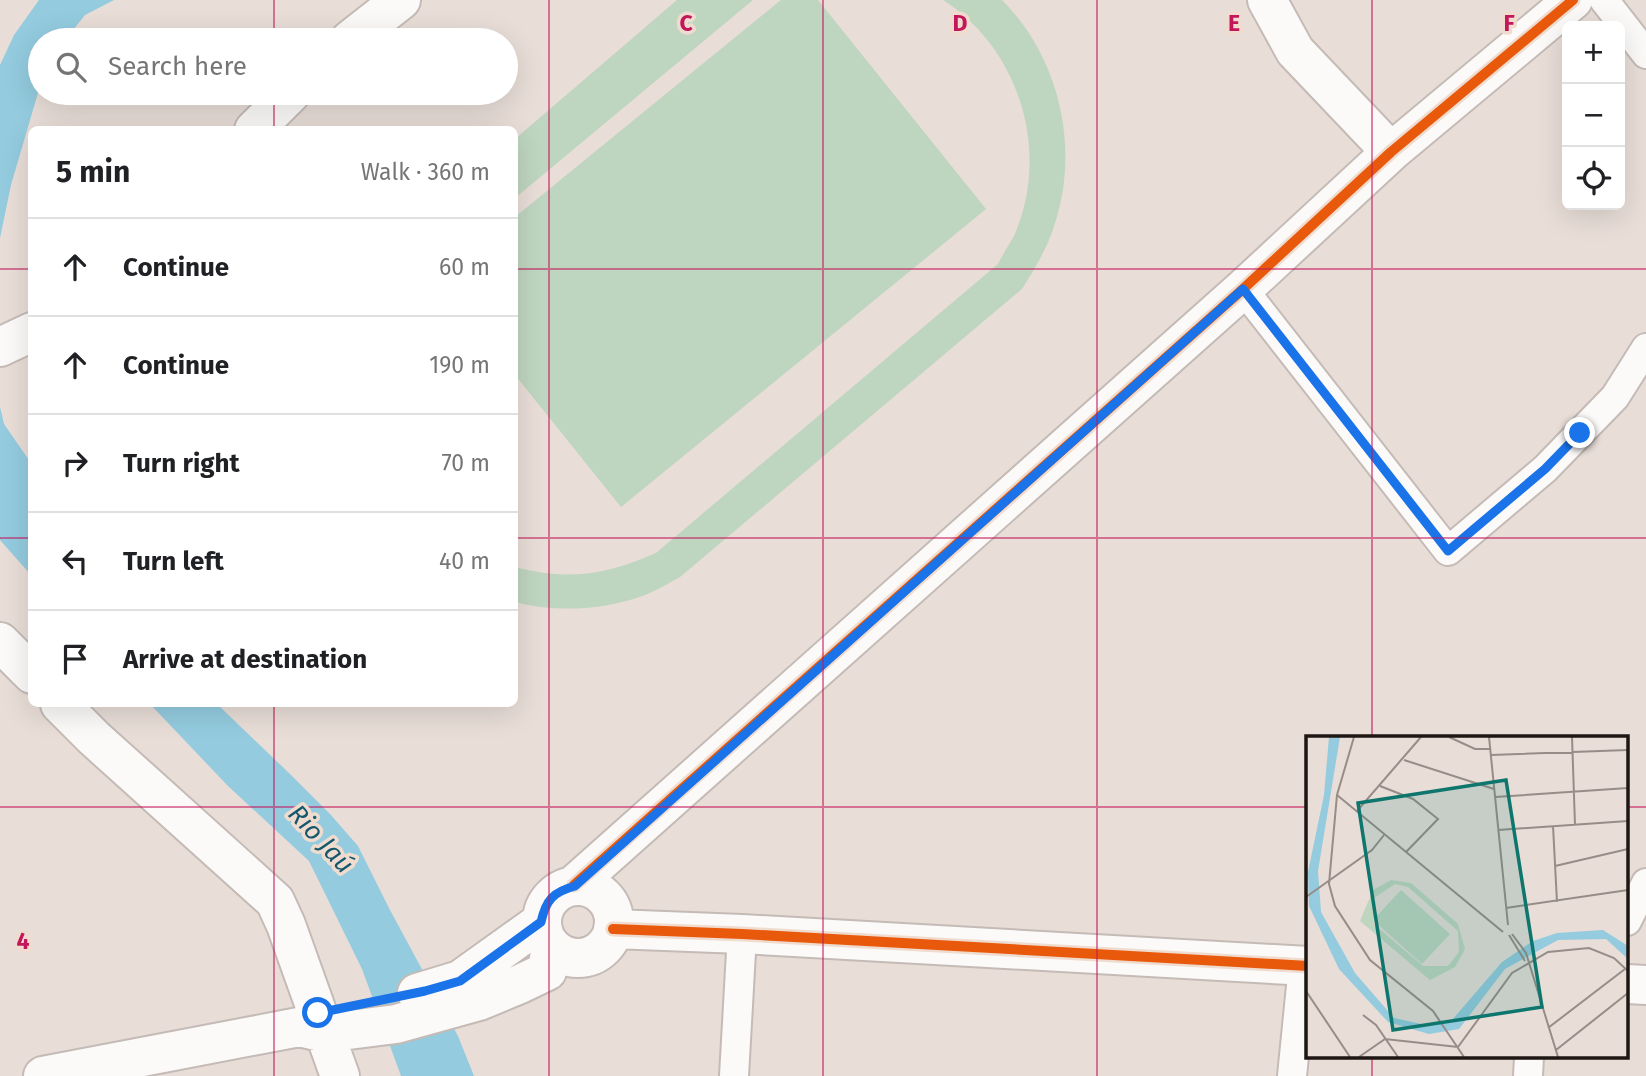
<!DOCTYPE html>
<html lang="en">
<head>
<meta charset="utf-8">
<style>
  body { margin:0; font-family:"Fira Sans",sans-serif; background:#f2f2f2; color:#202124 }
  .controls { position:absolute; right:21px; top:21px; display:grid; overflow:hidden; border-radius:10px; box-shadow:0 7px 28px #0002 }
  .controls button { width:63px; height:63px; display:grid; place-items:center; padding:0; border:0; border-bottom:2px solid #e0e0e0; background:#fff; color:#202124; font:35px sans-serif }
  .stop { position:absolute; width:21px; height:21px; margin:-16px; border:5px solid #1a73e8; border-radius:50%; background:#fff }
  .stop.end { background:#1a73e8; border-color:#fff; box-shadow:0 2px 7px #0008 }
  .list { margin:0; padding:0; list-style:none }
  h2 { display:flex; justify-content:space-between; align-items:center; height:91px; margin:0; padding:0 28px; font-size:30px }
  h2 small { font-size:23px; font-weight:400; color:#757577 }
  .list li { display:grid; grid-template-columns:46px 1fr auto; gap:21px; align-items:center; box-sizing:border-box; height:98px; padding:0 28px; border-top:2px solid #e0e0e0 }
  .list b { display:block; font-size:26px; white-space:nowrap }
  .list em { font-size:23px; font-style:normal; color:#757577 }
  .icon { flex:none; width:38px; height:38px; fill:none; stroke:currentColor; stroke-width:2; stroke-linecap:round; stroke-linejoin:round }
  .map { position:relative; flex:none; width:1646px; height:1076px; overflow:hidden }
  .search { position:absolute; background:#fff; box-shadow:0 7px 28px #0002; left:28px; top:28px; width:490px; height:77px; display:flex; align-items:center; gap:18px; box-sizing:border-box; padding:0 24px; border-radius:38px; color:#757577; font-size:26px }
  .panel { position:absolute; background:#fff; box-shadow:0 7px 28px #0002; left:28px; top:126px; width:490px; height:581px; border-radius:10px }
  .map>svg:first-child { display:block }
</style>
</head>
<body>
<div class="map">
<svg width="1646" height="1076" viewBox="0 0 1646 1076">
  <rect width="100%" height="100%" fill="#e8ddd7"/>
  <path fill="#bed5bf" d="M677,0h76l-238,198v-59z
    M781,0h37l168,209 -365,298 -106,-132v-158z
    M943,0h59c57,57 78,146 53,223 -7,24 -20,45 -33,66l-342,288c-11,6 -23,13 -35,18 -41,15 -88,18 -130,7v-35c53,14 91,8 141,-14l342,-289c5,-10 11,-19 16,-28 37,-84 6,-187 -71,-236z"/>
  <path fill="#94cbdf" d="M39,0h75l-29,15 -20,25h-25v46l-29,99 -11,53v-173l14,-30z
    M0,407l4,17 27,39v112l-31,-35z
    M150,704h67l74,71 39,39 28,32 32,64 68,126 16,40h-73l-39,-107 -53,-108 -81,-75z"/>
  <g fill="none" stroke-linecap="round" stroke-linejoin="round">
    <g stroke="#c4bbb6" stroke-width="32">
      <path id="street" d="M1604,0l42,54
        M1243,289l205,262 97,-82 70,-72 31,-49
        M1627,921l19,-38
        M734,1076l8,-142
        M1292,1076l11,-110
        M1528,1076l1,-19"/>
    </g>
    <g stroke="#c4bbb6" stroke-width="42">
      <path id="secondary" d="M1267,0l28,51 96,101
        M350,40l51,-40
        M254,130l37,-37
        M0,347l32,-15
        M0,642l32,32
        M60,704l34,34 181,163 11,24 54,151
        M574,885l669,-596 148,-137 182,-152
        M542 922a36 36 0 1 1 72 0a36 36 0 1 1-72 0Z
        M613,929l129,5 566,32
        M1627,984l19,1
        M417,993l43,-13 81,-58
        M43,1076l256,-49 26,6 71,-9 83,-23 41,-17 27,-13 4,-25"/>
    </g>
    <use href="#street" stroke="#fcfaf9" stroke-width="28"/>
    <use href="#secondary" stroke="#fcfaf9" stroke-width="38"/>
    <g stroke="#f0dccf" stroke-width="15">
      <path id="cycleway" d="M574,885l669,-596 148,-137 182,-152
        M613,929l129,5 566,32"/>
    </g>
    <use href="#cycleway" stroke="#e8590c" stroke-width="10"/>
  </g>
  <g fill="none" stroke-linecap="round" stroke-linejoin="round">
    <path stroke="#1a73e8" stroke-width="9" d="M318,1013l107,-22 35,-10 81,-59c5,-22 12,-30 34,-36l668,-597 205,262 97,-82 35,-36"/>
  </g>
  <path fill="none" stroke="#c2185b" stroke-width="2" stroke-opacity="0.55" d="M274,0v40M549,0v1076M823,0v1076M1097,0v1076M1372,0v738M274,93v37M0,269h32M514,269h1132M0,538h32M514,538h1132M274,704v372M0,807h1308M1627,807h19M1372,1057v19"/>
  <g text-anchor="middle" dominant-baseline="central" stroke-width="7" stroke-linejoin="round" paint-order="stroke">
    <g font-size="26" font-style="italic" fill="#14586e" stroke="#f0dccf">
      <text transform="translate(321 839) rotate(47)">Rio Jaú</text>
    </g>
  </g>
  <g transform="translate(1306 736)">
    <rect width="322" height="322" fill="#e8ddd7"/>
    <path d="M85,144l20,3 47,41 7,25 -10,18 -25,13 -70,-59 13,-31zM89,148l13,3 50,44 1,21 -11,14h-25l-49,-42v-26zM95,154l49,44 -28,30 -49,-44z" fill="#bed5bf" fill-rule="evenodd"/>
    <path d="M23,1h11l-22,134 3,41 34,61 39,45 32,7 26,-5 50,-58 31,-21 24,-8 46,-3 25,16v13l-22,-20 -48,1 -53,29 -46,60 -30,5 -41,-12 -49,-53 -30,-63 -1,-34 16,-77z" fill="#94cbdf"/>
    <path fill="none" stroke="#978d88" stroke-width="2" d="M48,1l-17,58 -8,89 6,22 35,54 63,51 31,46M143,1l26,12h15M183,1l19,188M266,1l3,88M185,19l137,-5M98,24l90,29M74,50l33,13 25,20 -32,33M31,59l166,137M189,61l133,-9M51,75l64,-74M247,90l4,76M192,94l130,-9M249,130l73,-17M0,161l66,-47 12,-15M200,172l122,-18M206,198l14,19 32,104M203,199l16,26M0,255l44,66M57,279l13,10 22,32M242,292l77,-59M152,311l54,-74 36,-21 41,-4 25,10 14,13M250,314l72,-57M53,321l26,-18 73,8"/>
    <path fill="#0f766e" fill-opacity="0.15" stroke="#0f766e" stroke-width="3.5" d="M200,44l36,227 -149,23 -35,-227z"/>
    <rect width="322" height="322" fill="none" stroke="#1d1612" stroke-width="3.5"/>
  </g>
  <g font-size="23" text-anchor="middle" font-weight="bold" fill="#c2185b" stroke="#f0dccf" stroke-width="7" stroke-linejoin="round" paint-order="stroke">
    <text x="686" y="31">C</text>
    <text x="960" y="31">D</text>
    <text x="1234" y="31">E</text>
    <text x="1509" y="31">F</text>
    <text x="23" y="949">4</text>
  </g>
</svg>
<div class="controls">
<button>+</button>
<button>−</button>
<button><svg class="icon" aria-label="locate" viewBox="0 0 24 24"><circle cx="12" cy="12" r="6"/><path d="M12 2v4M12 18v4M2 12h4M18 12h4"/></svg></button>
</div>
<div class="stop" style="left:318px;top:1013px"></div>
<div class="stop end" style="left:1580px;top:433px"></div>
<div class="search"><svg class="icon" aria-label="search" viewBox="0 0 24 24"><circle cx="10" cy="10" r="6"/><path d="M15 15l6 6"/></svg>Search here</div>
<section class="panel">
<h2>5 min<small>Walk · 360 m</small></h2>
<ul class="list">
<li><svg class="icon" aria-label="ahead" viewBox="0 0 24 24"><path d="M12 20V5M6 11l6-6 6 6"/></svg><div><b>Continue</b></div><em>60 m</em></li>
<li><svg class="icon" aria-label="ahead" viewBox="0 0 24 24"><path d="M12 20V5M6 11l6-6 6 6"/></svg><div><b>Continue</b></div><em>190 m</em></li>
<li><svg class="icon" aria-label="right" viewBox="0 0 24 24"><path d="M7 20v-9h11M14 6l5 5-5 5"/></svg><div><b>Turn right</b></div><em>70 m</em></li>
<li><svg class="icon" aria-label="left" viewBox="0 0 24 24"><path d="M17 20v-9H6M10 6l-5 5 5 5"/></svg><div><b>Turn left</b></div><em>40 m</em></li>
<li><svg class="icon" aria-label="arrive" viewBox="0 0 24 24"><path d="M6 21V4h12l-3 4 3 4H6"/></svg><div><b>Arrive at destination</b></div></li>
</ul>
</section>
</div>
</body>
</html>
